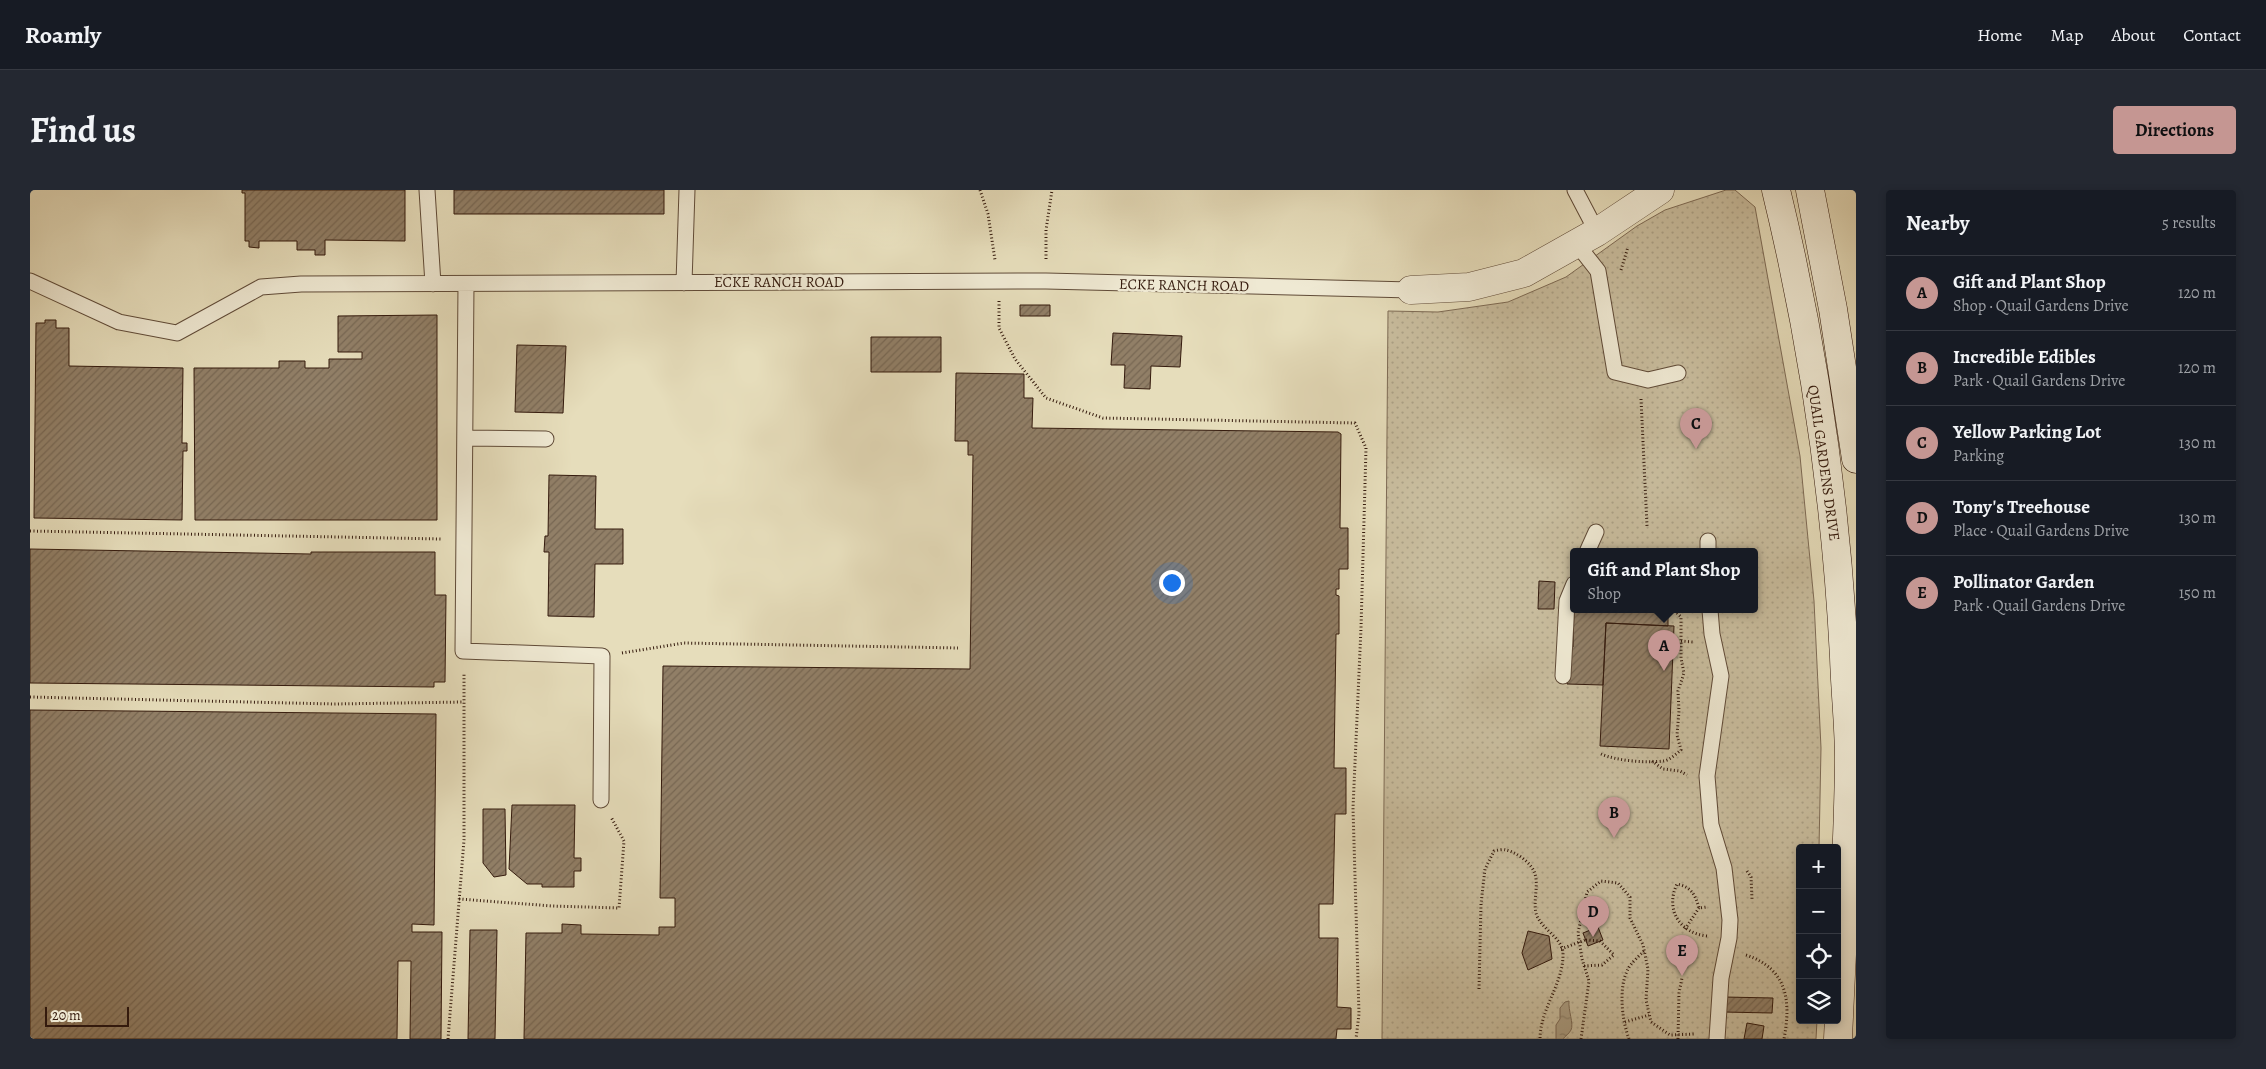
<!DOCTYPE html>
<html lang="en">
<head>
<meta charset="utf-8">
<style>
  body { margin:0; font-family:Alegreya,serif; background:#242831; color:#f1f3f6 }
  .controls { position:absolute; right:15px; bottom:15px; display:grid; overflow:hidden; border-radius:5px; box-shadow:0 2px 8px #0003 }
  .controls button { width:45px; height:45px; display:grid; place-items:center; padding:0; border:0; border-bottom:1px solid #363941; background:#171b24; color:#f1f3f6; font:25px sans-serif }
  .scale { position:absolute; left:15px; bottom:12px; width:84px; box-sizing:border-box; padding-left:5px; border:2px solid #341a0d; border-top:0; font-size:14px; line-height:18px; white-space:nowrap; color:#341a0d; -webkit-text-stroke:4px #efe9d3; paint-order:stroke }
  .you { position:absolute; left:1141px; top:392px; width:18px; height:18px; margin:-12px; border:4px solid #fff; border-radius:50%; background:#1a73e8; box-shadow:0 0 0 8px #1a73e833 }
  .badge { display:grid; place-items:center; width:32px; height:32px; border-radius:50%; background:#c59692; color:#111; font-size:16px; font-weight:700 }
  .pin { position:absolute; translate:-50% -41px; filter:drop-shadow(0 1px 2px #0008) }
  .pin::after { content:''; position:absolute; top:26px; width:18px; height:15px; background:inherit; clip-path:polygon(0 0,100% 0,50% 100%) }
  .popup { position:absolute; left:1540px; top:358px; width:188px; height:65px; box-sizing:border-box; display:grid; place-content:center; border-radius:5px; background:#171b24; filter:drop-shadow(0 1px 4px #0005); font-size:16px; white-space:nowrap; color:#9ea1a6 }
  .popup b { font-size:19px; color:#f1f3f6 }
  .popup::after { content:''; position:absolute; left:50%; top:100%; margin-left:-10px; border:10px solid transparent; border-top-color:#171b24 }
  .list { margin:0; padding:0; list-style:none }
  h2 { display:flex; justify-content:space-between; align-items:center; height:65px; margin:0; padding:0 20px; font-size:21px }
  h2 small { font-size:16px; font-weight:400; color:#9ea1a6 }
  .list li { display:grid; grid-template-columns:32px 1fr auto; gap:15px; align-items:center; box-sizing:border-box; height:75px; padding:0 20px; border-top:1px solid #363941 }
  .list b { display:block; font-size:19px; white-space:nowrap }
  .list p { margin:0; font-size:16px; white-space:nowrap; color:#9ea1a6 }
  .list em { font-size:16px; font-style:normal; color:#9ea1a6 }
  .icon { flex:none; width:28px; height:28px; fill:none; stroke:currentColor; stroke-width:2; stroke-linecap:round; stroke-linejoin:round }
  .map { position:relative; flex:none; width:1826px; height:849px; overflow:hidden; border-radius:5px }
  header { display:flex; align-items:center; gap:30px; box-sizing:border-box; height:70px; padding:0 25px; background:#171b24; border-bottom:1px solid #363941 }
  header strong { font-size:24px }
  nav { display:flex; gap:28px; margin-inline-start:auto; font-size:18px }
  .intro { display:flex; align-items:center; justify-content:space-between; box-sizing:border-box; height:120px; padding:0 30px }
  h1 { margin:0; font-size:35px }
  .button { padding:12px 22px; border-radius:5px; background:#c59692; color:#111; font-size:18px; font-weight:700 }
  main { display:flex; gap:30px; padding:0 30px }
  aside { flex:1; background:#171b24; border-radius:5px; box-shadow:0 2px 8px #0003 }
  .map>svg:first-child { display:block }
</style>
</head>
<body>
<header>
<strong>Roamly</strong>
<nav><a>Home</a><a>Map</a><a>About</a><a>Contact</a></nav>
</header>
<div class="intro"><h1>Find us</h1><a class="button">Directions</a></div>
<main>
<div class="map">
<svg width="1826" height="849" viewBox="0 0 1826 849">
  <defs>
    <pattern id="green-dots" width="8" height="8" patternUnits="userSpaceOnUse" patternTransform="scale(1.25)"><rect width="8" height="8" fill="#c8bc9d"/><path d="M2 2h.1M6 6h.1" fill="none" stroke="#aca186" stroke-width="1.8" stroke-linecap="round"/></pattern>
    <pattern id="water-ripples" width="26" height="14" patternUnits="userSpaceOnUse" patternTransform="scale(1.25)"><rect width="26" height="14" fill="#a99b80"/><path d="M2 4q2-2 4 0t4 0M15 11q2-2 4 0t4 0" fill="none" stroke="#8a7e67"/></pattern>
    <pattern id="building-hatch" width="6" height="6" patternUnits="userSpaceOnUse" patternTransform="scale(1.25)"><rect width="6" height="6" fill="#917f67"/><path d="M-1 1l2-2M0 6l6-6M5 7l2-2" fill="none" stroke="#776753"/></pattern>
  </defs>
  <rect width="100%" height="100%" fill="#e6ddbb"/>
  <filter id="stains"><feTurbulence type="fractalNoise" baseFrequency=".004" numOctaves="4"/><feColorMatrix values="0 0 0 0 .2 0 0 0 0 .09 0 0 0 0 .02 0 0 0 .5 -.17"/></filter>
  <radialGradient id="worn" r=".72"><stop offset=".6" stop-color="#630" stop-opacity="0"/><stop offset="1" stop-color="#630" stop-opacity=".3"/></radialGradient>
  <path fill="url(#green-dots)" stroke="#7e6b55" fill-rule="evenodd" d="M1696,0h9l20,17 45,249 14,145 7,147 -2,100h-19v172h17l-1,19h-434l6,-728 50,1 70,-10 58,-25 71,-51 28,-16zM1544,362h180v58h-180z"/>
  <path fill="url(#water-ripples)" stroke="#7a6752" d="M1539,811c-1,9 5,23 2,29 -2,4 -6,6 -8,9h-7v-14l4,-6v-11l5,-6z"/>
  <path fill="url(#building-hatch)" stroke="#341a0d" d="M212,0h163v51l-80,-1v15h-10v-5h-18v-9h-38v7l-10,-1v-6h-4v-48h-3z
    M424,0h210v24h-210z
    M990,115h30v11h-30z
    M407,125v205h-242l-1,-152h85v-7h26v7h24v-9h33v-7h-24v-36z
    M15,130h11v8h13v38l114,2 -1,75h5v8h-4l-1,69 -148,-2 2,-195h9z
    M1083,143l69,3 -2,31 -29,-1 -1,23 -26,-1 1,-23h-14z
    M841,147h70v35h-70z
    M487,155l49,1 -3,67 -48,-1z
    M926,183l68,1v24h9l-1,30 306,4 3,2 -1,94h8v41h-9v20h-3v6l3,1v38h-3l-2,134h12v46h-11l-2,90h-14v34h19l-1,69 14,1v21h-14l-1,10h-812l2,-106h36v-9l19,1v9l78,1v-8h16v-29h-15l3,-232 307,3 3,-214h-5v-14h-13z
    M519,285l47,1 -1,53h28v35h-28l-1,53 -46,-1 1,-64h-5l1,-16h3z
    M0,359l281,5v-2h124v43h11l-1,87h-11v5l-404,-4z
    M1509,391l16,1 -1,27h-16z
    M1544,420h94v16l-62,-3 -3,62 -36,-1 1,-37h5z
    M1576,433l68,3 -5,123 -69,-3z
    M0,520l406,4 -2,211 -22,-1v8h30l-1,107h-31l1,-78h-13l-1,78h-367z
    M482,615h63l-1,53h7v13h-7v16h-32v-3h-15l-18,-15z
    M453,619h22l1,66 -12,2 -11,-14z
    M1568,737l5,13 -15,6 -5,-13z
    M440,740h27l-2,109h-27z
    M1498,741l21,5 3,23 -24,11 -6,-17z
    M1694,807l49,1 -1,15 -49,-1z
    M1717,833l17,3 -2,13h-18z"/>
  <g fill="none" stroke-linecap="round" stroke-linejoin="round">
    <g stroke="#604b38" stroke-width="17">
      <path id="service" d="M397,0l6,94
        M1545,0l22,42
        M1546,53l22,28 17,101 33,8 30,-7
        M0,91l89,41 58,11 84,-46 40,-3 745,-3 365,9
        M654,93l3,-93
        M436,94l-3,367 139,5 -1,144
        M435,248l81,1
        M1678,351v11
        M1557,362l9,-20
        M1680,420l2,24 9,42 -14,100 4,49 13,43 6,52 -1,18 -8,40 -4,61
        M1533,486l4,-75 7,-17"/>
    </g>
    <g stroke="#604b38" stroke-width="29">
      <path id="minor" d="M1381,100l58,-3 55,-14 73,-41 63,-42"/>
    </g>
    <g stroke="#341a0d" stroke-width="29">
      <path id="secondary" d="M1746,0c37,152 60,310 68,467 1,34 5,69 5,103 -1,93 -7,186 -11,279
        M1780,0l23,119 23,150"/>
    </g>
    <path stroke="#341a0d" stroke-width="3" stroke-dasharray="1 2.5" stroke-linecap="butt" d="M950,0l8,24 7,46
      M1016,69v-29l6,-40
      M1591,80l7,-23
      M969,111v27l16,31 31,39 57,20 252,5 11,25 -5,180 -8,180 6,206 -3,25
      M1611,209l6,127
      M0,341l412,8
      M1651,451l12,1
      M592,463l62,-10 274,5
      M0,507l304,7 130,-2
      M1571,564c16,7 45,9 63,7 6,-1 12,-7 17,-11l-4,-15 2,-24 -1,-20 6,-18 -3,-15v-41l-7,-7
      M1622,571l11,8 17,2 7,4
      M1717,681l4,6 1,22
      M429,709l93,7 67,2 5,-67 -13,-24
      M1655,739l14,-21
      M1677,746c-28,-3 -42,-27 -30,-52 14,3 18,10 22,24l8,-1
      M1716,765c42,14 45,46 38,84
      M1554,776l18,-1 12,-10 -14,-14 -15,-1
      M1449,799l2,-85 4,-35 9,-18c4,-1 9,-2 12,-1 10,2 26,13 29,24 4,13 -3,29 2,42 6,14 25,22 26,37 1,30 -23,56 -23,86
      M1595,832l24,-7
      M418,849l16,-199v-167
      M1551,849l8,-58 -7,-22 -4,-26 9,-41 14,-11 17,2 12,14v21l13,27 5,24 -2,31 5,22 19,13 25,-1
      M1599,849c-7,-19 -11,-51 -1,-70 3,-6 11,-13 16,-18
      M1648,849l1,-46 3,-15"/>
    <use href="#service" stroke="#efe9d3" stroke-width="15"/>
    <use href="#minor" stroke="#efe9d3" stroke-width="28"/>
    <use href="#secondary" stroke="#efe9d3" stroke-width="28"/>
    <path stroke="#341a0d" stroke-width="3" stroke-dasharray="1 2.5" stroke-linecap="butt" d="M1531,759l24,-9"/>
  </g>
  <g text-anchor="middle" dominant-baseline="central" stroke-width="5" stroke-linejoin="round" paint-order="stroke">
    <g font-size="15" fill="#341a0d" stroke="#efe9d3">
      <text x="749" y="92">ECKE RANCH ROAD</text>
      <text transform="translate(1154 95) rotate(1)">ECKE RANCH ROAD</text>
      <text transform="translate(1794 273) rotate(82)">QUAIL GARDENS DRIVE</text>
    </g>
  </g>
  <rect width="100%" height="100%" filter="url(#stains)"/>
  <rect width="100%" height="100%" fill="url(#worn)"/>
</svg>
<div class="controls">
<button>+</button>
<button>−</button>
<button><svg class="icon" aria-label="locate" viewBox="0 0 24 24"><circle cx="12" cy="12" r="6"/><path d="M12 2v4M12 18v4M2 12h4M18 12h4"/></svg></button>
<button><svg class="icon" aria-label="layers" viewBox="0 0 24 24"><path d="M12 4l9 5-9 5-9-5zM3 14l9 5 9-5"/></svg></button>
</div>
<div class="scale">20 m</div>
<div class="you"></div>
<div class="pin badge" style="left:1634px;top:481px">A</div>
<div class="popup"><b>Gift and Plant Shop</b>Shop</div>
<div class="pin badge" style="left:1584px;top:648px">B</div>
<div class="pin badge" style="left:1666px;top:259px">C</div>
<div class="pin badge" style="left:1563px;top:747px">D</div>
<div class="pin badge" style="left:1652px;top:786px">E</div>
</div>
<aside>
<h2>Nearby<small>5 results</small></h2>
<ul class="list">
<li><span class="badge">A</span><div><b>Gift and Plant Shop</b><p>Shop · Quail Gardens Drive</p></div><em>120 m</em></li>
<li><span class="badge">B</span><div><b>Incredible Edibles</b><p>Park · Quail Gardens Drive</p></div><em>120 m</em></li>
<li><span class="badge">C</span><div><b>Yellow Parking Lot</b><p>Parking</p></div><em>130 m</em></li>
<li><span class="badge">D</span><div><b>Tony's Treehouse</b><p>Place · Quail Gardens Drive</p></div><em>130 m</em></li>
<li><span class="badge">E</span><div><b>Pollinator Garden</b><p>Park · Quail Gardens Drive</p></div><em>150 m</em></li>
</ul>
</aside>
</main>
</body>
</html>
